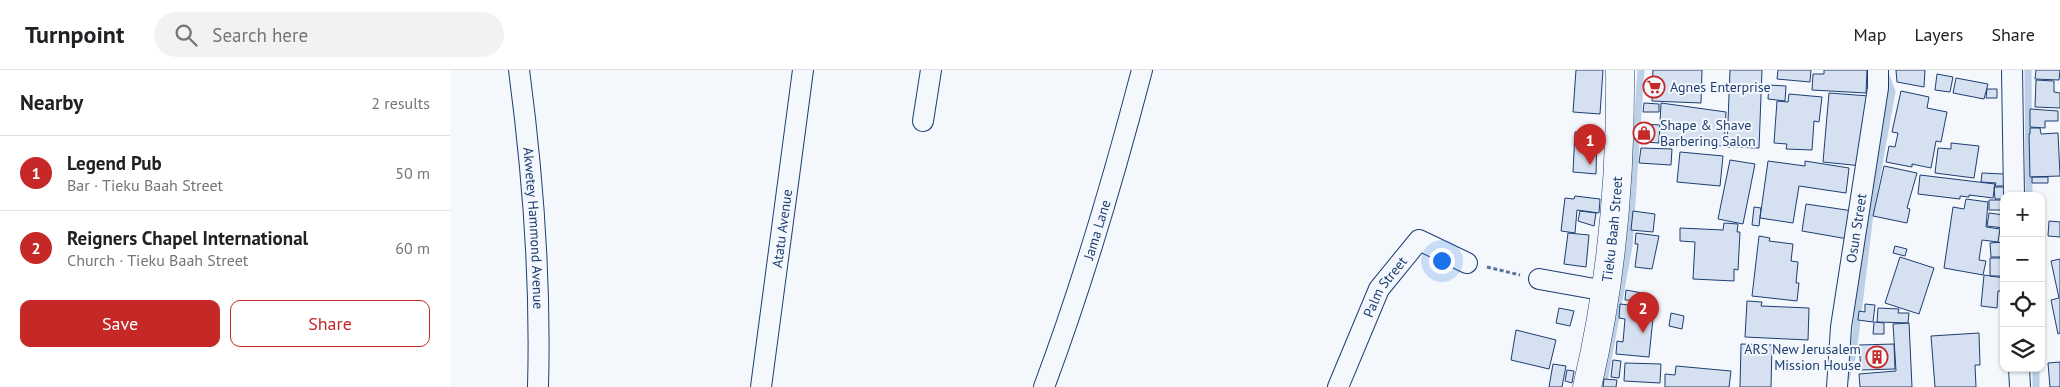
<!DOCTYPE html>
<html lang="en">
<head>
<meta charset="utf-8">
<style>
  body { margin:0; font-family:"PT Sans",sans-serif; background:#f2f2f2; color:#202124 }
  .controls { position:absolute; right:15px; bottom:15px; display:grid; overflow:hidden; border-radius:10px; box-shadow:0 1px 4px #0004 }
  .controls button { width:45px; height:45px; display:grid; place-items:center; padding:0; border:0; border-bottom:1px solid #e0e0e0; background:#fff; color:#202124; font:25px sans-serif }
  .you { position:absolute; left:991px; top:190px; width:18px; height:18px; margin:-12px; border:4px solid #fff; border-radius:50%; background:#1a73e8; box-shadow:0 0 0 8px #1a73e833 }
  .badge { display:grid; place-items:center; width:32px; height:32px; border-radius:50%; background:#c62828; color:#fff; font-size:16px; font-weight:700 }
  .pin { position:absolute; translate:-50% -41px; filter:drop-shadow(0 1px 2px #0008) }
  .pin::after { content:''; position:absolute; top:26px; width:18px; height:15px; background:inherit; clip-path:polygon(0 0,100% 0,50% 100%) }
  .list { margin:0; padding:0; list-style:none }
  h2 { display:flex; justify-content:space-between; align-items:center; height:65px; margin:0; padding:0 20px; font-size:21px }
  h2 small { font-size:16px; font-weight:400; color:#757577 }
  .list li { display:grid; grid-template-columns:32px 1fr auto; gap:15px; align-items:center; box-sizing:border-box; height:75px; padding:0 20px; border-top:1px solid #e0e0e0 }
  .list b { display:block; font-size:19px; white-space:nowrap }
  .list p { margin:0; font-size:16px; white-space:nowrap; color:#757577 }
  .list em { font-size:16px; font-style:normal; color:#757577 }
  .actions { display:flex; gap:10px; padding:15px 20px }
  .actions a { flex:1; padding:11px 0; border:1px solid #c62828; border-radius:10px; text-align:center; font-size:18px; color:#c62828 }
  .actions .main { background:#c62828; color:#fff }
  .icon { flex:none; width:28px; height:28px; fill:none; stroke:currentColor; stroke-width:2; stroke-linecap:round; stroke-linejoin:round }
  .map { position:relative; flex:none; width:1610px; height:317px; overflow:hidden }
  header { display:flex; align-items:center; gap:30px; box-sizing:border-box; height:70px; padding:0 25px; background:#fff; border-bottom:1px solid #e0e0e0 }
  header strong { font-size:24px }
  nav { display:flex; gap:28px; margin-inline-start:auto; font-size:18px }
  .search { width:350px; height:45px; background:#f2f2f2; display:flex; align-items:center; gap:12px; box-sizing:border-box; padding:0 18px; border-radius:28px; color:#757577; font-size:19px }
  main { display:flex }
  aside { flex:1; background:#fff }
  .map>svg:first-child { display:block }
</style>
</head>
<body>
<header>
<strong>Turnpoint</strong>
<div class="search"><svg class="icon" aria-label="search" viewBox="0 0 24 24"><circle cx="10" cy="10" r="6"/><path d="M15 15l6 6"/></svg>Search here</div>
<nav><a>Map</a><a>Layers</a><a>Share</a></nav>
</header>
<main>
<aside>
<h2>Nearby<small>2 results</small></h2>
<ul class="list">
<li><span class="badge">1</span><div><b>Legend Pub</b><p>Bar · Tieku Baah Street</p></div><em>50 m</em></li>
<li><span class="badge">2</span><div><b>Reigners Chapel International</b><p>Church · Tieku Baah Street</p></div><em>60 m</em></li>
</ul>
<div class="actions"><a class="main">Save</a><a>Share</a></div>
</aside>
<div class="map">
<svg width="1610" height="317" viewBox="0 0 1610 317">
  <rect width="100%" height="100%" fill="#f4f7fb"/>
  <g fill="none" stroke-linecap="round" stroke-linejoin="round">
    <path stroke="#bed0e5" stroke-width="7" d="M1578,0l1,126
      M1586,298v19
      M1396,309l7,-25 17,-140 22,-122 -7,-19
      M1153,317l26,-141 12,-176"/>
  </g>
  <path fill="#d5e0f0" stroke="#1d3f73" d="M1126,0h27l-3,44 -27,-2z
    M1203,0h49l-1,33 -49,-2z
    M1280,0h32l-3,78 -32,-1z
    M1328,0h33l-1,12 -33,-3z
    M1374,0h43l-1,23 -54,-3 1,-16h11z
    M1446,0h29l-1,17 -27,-5z
    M1586,0h24l-1,10 -24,-1z
    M1487,4l16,3 -3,15 -15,-2z
    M1506,8l32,6 -4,15 -31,-6z
    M1586,10l18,1v11l6,1v15l-25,-1z
    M1319,15l17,1 -1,15 -17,-2z
    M1537,19h10v9h-11z
    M1451,21l28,6 -2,11 20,4 -6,30 -5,-1 -5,27 -19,-4v3l-26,-5 3,-16 6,1 3,-14 -6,-1z
    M1379,23l40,3 -7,70 -39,-4z
    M1339,24l33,3 -3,25 -5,-1 -2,29 -26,-1 1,-5 -13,-1 3,-42 11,1z
    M1194,33l15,1v8h-16z
    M1211,33l65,9 -2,34 -65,-3z
    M1580,39l28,2v10h-13v7l-15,-1z
    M1195,54l15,1 -1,18 -15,-1v-2h-4l1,-14h4z
    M1580,58h10l1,6 17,-1 2,43 -30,1 -1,-43h1z
    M1125,62h22l-1,42 -23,-2z
    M1501,73l28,3 -5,32 -39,-5 3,-25 13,1z
    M1191,78l31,1 -1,16 -32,-2z
    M1230,82l43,4 -3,30 -43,-4z
    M1280,90l25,4 -12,60 -25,-5z
    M1318,91l37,5v-5l44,7 -3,25 -47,-7 -6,37 -33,-5z
    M1434,96l33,7 -10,35 3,1 -3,14 -34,-7z
    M1532,103l22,1 1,12h-10l1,-3 -15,-1z
    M1470,105l75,9 -2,14 -24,-3v2l-9,-1v3l-42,-5z
    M1582,107h16v6h-16z
    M1544,117h12v9h-2v3h-9z
    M1125,126l25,3 -1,14 -22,-3 -2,23 -14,-2 4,-33 9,1z
    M1516,129l22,3 -2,25 14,2 -2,13 -16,-2 -3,20 7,1 -3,14 -39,-7 9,-61 11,2z
    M1539,130h15v10h-15z
    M1356,134l47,7 -5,28 -46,-8z
    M1304,137l7,1 -2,18 -7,-1z
    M1130,141l16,2 -2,13 -16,-5z
    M1183,141l22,3 -2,18 -22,-2z
    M1539,143l15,2v13l-17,-2z
    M1599,151l11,1v15l-12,-1z
    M1274,153l14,1 -1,8h3l-2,38 -4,-1v12l-41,-2 2,-37 -15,-1v-13l43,2z
    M1118,163l21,2 -3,32 -22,-3z
    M1186,163l23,3 -7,33 -17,-2 3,-23h-3z
    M1309,166l11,2 -1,3 24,3 -2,17 7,1 -2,21h3l-2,18 -45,-5z
    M1554,172v15h-13l-1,-14z
    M1445,176l12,3 -2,7 -12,-3z
    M1450,187l34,11 -15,46 -34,-11z
    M1540,188h14v18h-14z
    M1610,189v74l-2,1 -7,-34 8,-2 -8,-37z
    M1534,205l20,3v13h-6l-1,17 -16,-2z
    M1176,220l16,3v8l-17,-1z
    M1297,231l15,1 -1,4 48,2 -1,32 -63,-3z
    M1170,234l34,4 -5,49 -33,-3 1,-13 6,1 2,-23 -6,-1z
    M1415,234l10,1 -2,17 -15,-2 1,-9 6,1z
    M1109,238l15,3 -4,15 -14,-3z
    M1428,238l21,1 -1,4h11l-1,10 -31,-1z
    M1221,243l13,3 -2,13 -13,-3z
    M1424,252l10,1v11h-11z
    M1459,253l3,64h-52l-1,-13 37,-3 -3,-47z
    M1066,260l40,10 -7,29 -38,-9z
    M1529,263l1,32h-5l1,22h-41l-4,-51z
    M1291,274l31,1 -1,42h-31z
    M1444,274l1,25 -34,1 -2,-25z
    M1163,290l8,1 -2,17 -8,-1z
    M1610,292v25h-10l-2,-24z
    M1175,293l36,1 -1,19 -36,-2z
    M1103,294l13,2 -4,21h-13z
    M1226,296l55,5 -2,16h-64v-13l10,1z
    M1117,300l7,1 -2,12 -7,-2z
    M1154,309l13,1 -1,7h-13z"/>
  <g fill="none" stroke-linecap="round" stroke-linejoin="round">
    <g stroke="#1d3f73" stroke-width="22">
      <g id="street">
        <path id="s1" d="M69,0c14,105 22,211 19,317"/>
        <path d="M1562,0l2,126"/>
        <path d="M473,51l8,-51"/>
        <path d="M1089,209l67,12"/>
        <path d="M1569,298l1,19"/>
        <path id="s2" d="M311,317l42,-317"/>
        <path id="s3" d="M594,317c39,-104 70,-210 98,-317"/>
        <path id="s4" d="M888,317l41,-98 40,-49 48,23"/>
        <path id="s5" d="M1387,317l4,-60 37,-239v-18"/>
      </g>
    </g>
    <g stroke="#1d3f73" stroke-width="29">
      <g id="secondary">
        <path id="s6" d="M1137,317c24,-101 34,-213 33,-317"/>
      </g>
    </g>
    <path stroke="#5e769c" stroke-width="3" stroke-dasharray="4 2.5" stroke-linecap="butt" d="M1037,197l33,8"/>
    <use href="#street" stroke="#f4f7fb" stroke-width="20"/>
    <use href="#secondary" stroke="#f4f7fb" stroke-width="28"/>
  </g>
  <defs>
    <g id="supermarket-ring" transform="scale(1.125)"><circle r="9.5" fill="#f4f7fb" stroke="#c62828" stroke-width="1.5"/><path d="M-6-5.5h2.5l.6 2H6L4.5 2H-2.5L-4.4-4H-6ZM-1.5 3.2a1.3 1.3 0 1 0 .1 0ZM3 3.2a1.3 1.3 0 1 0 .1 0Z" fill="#c62828"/></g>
    <g id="shop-ring" transform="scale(1.125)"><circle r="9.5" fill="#f4f7fb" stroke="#c62828" stroke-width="1.5"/><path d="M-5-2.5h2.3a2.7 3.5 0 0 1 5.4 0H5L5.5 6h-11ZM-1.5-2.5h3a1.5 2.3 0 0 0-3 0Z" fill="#c62828"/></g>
    <g id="building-ring" transform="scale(1.125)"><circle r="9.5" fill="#f4f7fb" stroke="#c62828" stroke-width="1.5"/><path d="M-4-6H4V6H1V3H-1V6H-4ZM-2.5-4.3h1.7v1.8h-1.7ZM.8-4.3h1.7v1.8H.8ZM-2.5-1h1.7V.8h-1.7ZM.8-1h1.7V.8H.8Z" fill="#c62828"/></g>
  </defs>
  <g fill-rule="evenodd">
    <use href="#supermarket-ring" x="1204" y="17"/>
    <use href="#shop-ring" x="1194" y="63"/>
    <use href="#building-ring" x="1427" y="287"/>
  </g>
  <g text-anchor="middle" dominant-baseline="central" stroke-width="4" stroke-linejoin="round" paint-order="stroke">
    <g font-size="14" fill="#1d3f73" stroke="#f4f7fb" text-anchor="start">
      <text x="1220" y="17">Agnes Enterprise</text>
      <text x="1210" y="55">Shape &amp; Shave<tspan x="1210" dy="16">Barbering Salon</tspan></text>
      <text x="1411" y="279" text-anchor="end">ARS New Jerusalem<tspan x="1411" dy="16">Mission House</tspan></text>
    </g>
    <g font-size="14" fill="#1d3f73" stroke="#f4f7fb">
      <text stroke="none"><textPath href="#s1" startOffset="159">Akwetey Hammond Avenue</textPath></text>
      <text stroke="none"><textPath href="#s2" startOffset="160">Atatu Avenue</textPath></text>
      <text stroke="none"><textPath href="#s5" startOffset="160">Osun Street</textPath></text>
      <text stroke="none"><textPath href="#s6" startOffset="160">Tieku Baah Street</textPath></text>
      <text stroke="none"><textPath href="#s3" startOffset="166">Jama Lane</textPath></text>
      <text stroke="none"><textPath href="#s4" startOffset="111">Palm Street</textPath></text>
    </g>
  </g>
</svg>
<div class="controls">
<button>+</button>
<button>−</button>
<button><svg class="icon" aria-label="locate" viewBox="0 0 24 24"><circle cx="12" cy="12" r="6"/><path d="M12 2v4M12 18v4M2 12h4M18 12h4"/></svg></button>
<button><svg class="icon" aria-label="layers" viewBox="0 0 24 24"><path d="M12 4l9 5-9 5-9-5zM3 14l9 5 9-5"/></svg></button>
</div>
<div class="you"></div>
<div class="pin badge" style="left:1140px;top:95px">1</div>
<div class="pin badge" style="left:1193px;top:263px">2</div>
</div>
</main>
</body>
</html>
